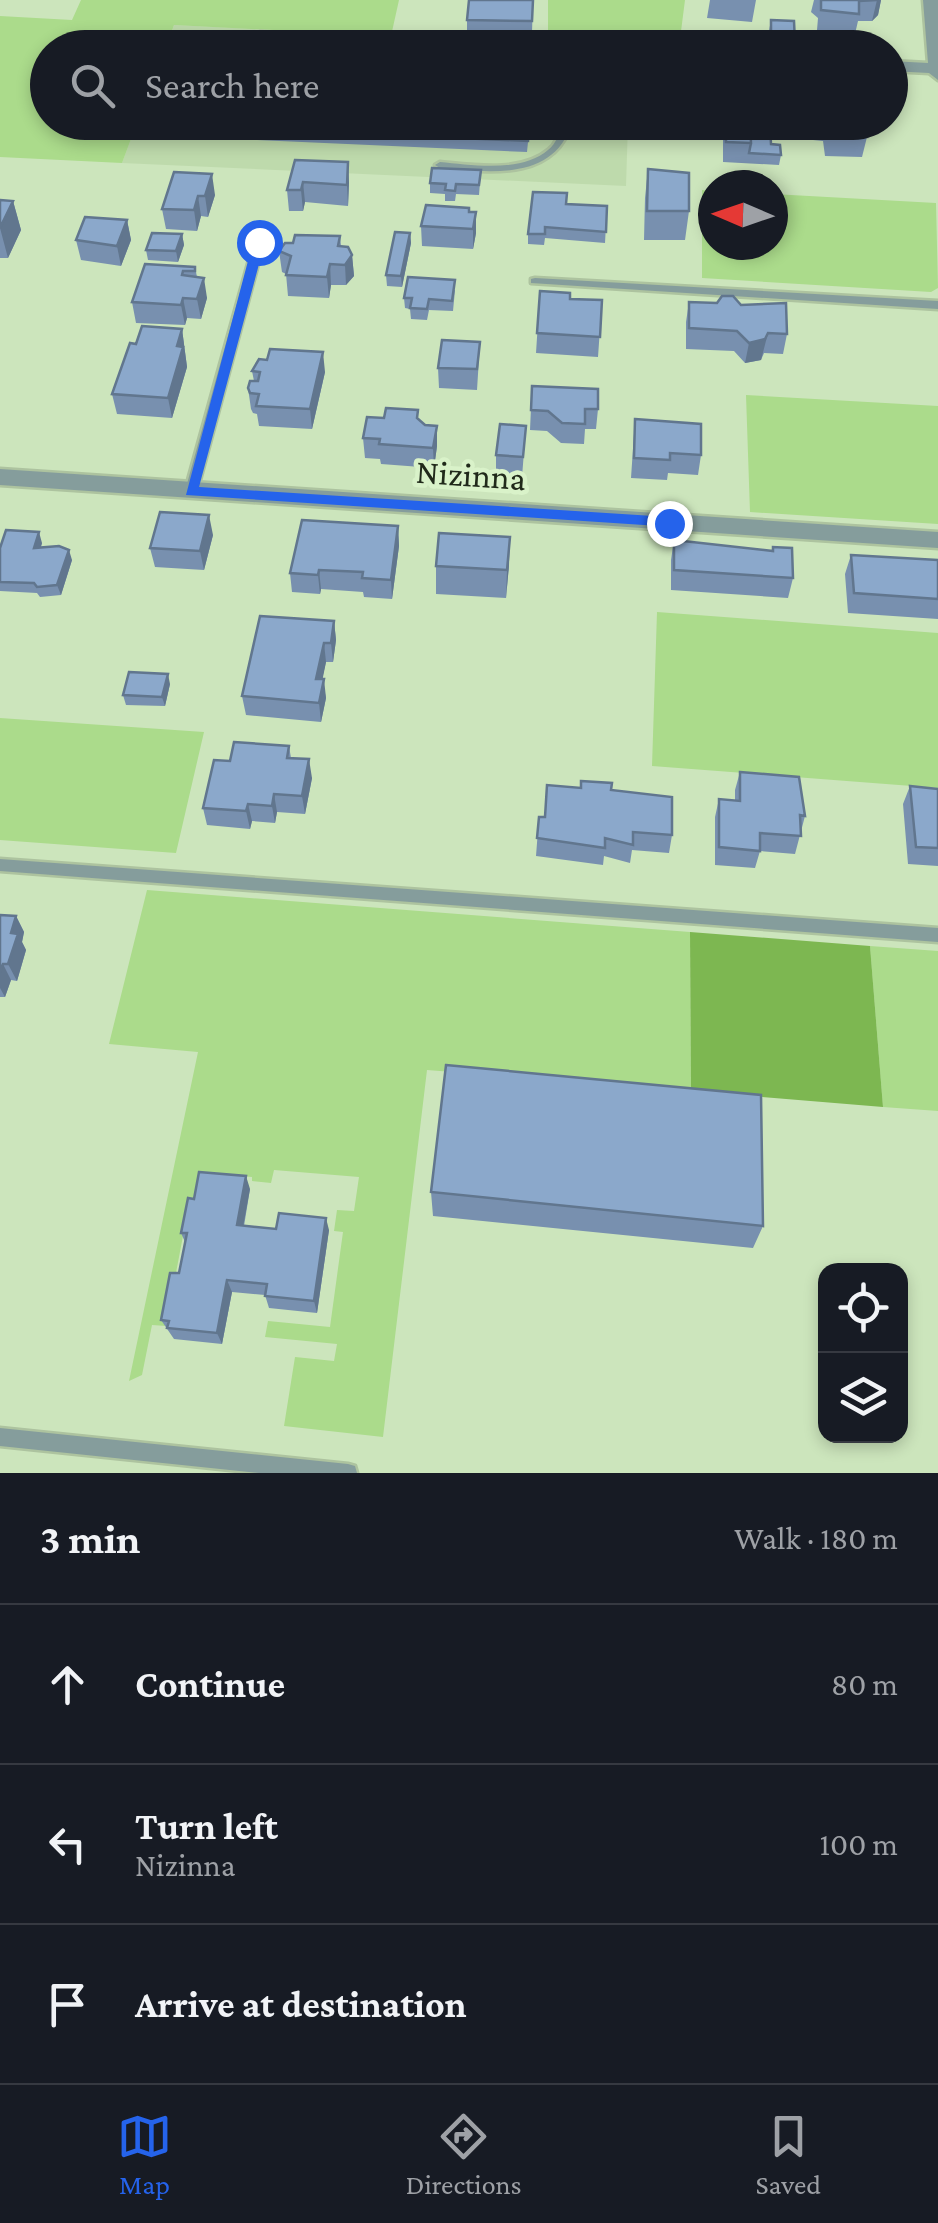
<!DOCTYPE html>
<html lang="en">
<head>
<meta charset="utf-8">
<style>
  body { margin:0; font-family:"Crimson Pro",serif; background:#20242c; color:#f1f3f6 }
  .controls { position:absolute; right:30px; bottom:30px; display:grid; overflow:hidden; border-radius:20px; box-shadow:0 5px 15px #0003 }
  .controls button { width:90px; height:90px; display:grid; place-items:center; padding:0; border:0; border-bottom:2px solid #363941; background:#171b24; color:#f1f3f6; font:50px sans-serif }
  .compass { position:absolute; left:698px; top:170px; width:90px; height:90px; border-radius:50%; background:#171b24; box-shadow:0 5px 15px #0003; rotate:272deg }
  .stop { position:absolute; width:30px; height:30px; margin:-22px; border:8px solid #2563eb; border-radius:50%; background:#fff }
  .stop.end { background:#2563eb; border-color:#fff; box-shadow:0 2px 10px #0008 }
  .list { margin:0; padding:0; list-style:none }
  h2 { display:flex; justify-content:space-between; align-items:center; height:130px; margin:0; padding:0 40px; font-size:42px }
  h2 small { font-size:32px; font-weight:400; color:#9ea1a6 }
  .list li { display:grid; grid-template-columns:65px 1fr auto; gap:30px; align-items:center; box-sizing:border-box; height:160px; padding:0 40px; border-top:2px solid #363941 }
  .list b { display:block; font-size:38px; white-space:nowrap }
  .list p { margin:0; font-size:32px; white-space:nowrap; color:#9ea1a6 }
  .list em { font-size:32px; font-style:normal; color:#9ea1a6 }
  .icon { flex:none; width:55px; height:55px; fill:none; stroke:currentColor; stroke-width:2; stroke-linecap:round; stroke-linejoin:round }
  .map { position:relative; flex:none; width:938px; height:1473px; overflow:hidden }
  .search { position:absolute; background:#171b24; box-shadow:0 5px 15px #0003; left:30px; right:30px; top:30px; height:110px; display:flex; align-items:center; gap:25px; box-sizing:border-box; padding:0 35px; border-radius:55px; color:#9ea1a6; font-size:38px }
  .sheet { height:610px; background:#171b24 }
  nav { display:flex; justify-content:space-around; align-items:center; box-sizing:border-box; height:140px; border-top:2px solid #363941; background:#171b24; font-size:28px; color:#9ea1a6 }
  nav a { display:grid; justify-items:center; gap:5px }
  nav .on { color:#2563eb }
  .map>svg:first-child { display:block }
</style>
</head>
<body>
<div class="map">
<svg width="938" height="1473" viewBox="0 0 938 1473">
  <rect width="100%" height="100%" fill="#cce5bc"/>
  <path fill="#bedaac" d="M174,25l438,22 -446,1z
    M137,123h491l-2,63 -504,-23z"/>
  <path fill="#abdb8b" d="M81,0h318l-8,36 -217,-11 -8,22 -118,1v74l89,1 -15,40 -122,-6v-141l72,4z
    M548,0h137l-6,47 -131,-3z
    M702,190l11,1v54h60v-51l163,9 2,85 -7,4 -229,-14z
    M746,395l192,11v118l-188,-12z
    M657,612l281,21v155l-286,-22z
    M0,718l204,14 -28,121 -176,-13z
    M147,890l543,42 1,159 -264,-21 -44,367 -99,-11 11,-69 39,4 3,-17 -72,-7 3,-16 62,6 13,-95 -9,-1 3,-21 17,1 5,-34 -85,-7 -3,13 -19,-2v-4l-50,-4 -6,30 -7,1 -23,122 -14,-1 -10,50 -13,6 69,-329 -89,-8z
    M870,946l68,5v160l-55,-4z"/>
  <path fill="#7db751" d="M690,932l180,14 13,161 -192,-16z"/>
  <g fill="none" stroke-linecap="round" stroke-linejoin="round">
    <g stroke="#adc39f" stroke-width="5">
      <path id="service" d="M260,32l242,13 4,3h-65l-177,-10 -3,10h-9l3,-13z
        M562,122h10c-17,60 -83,50 -132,46l-5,-3 5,-3c32,3 81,11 108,-12 9,-7 11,-17 14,-28z
        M259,239l5,3 -67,249 -6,4 -6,-4 69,-249z
        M535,278l403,23v8l-407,-26v-4z
        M0,859l938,69v14l-938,-71z
        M0,1428l348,36 7,2 2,7h-98l-259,-27z"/>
    </g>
    <g stroke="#adc39f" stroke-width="5">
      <path id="minor" d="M923,0h15v80l-9,-7 -39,-2v-10l38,2z
        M0,469l938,63v16l-938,-63z"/>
    </g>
    <use href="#service" fill="#859d9c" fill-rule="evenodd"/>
    <use href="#minor" fill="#859d9c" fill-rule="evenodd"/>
  </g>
  <path fill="#7890af" d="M533,0l-1,32 -65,-2v-10z
    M710,0h46l-4,22 -45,-4z
    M814,0h67l-3,15 -6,6h-14l-3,13 -38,-4 1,-12 -7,-6z
    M771,20l24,23 -1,5h-57l2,-14 30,-3z
    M157,122h47l-2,5 -45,-2z
    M530,122l-3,30 -270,-12 -1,-11z
    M723,122h56l-1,14 -7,-1v9l10,11 -2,10 -56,-3z
    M815,122h50l2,15 -5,20 -37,-1 -2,-15 -10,-1z
    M295,160l54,22 -1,24 -43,-4 -2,9h-14l-2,-21z
    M648,169l41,42 -4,29h-41l1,-42z
    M481,170l-2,25 -23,-1 -1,7h-10v-7l-15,-1v-10z
    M174,172l41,23 -7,22 -7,-1 -4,15 -31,-2 -4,-20z
    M0,200l13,1 8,29 -13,28h-8z
    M566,204l41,2 -2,37 -60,-5 -1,7 -16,-1v-10z
    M469,212h7v21l-3,16 -51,-3 -1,-20z
    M127,220l4,20 -10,26 -40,-6 -5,-20z
    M410,233l1,10 -9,44 -15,-1 -1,-11z
    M182,234l2,11 -6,17 -30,-2 -2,-10z
    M340,236l1,10 11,9 2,21 -8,9h-15l-2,13 -41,-2 -2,-22 -4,-2 -3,-21 14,-8z
    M145,264l50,3 2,10 10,21 -6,21 -14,-1 -2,7 -49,-2 -4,-21z
    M455,290l-2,21 -24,-1 -2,10 -16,-1 -1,-10 -5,-1 -1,-10z
    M540,291l30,8 32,1 -4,57 -62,-4z
    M689,302l52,3 46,29 -4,20 -19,-1 -3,7 -16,3 -11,-12 -48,-2v-27z
    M182,329l5,38 -15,51 -55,-4 -5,-20 24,-50z
    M480,342l-3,48 -38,-2 -1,-20z
    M252,371l73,1 -13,57 -53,-3 -2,-12 -4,-1 -2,-4 -3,-21 6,-7z
    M532,386l66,23 -2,20h-11l-1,15 -23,-1 -14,-12 -17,-1z
    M418,410v9l19,27 -3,22 -53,-4 -1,-5 -15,-1 -2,-20 21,-20z
    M635,419l66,36 -3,20 -30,-2 -1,7 -36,-2z
    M526,426l-4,51 -26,-2v-20z
    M398,526l1,20 -7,53 -28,-2 -1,-5 -42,-3 -1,5 -28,-2 -2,-19z
    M213,535l-9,35 -49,-3 -5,-19z
    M674,540l98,11 1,-4 20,31 -5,20 -117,-8v-30z
    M42,543l-1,4 31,13 -11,35 -21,2 -3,-4 -37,-2v-43z
    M851,555l87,5v59l-90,-6 -3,-39z
    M509,565l-3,33 -70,-4v-28z
    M334,621l2,19 -3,22h-7l-4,17 4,19 -5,24 -75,-7 -4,-19z
    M170,684l-5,22 -39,-1 -3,-10z
    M289,746l2,12 21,20 -7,36 -28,-2 -2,11 -23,-2 -2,8 -43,-4 -4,-17 27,-47z
    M740,772l65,44 -10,38 -35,-3 -5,17 -40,-3v-48l4,-18 16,2v-11z
    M910,786l28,3v77l-30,-2 -5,-60z
    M611,790l61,45 -3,18 -37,-3 -2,13 -26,-7 -1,9 -67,-9 3,-39h6z
    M0,915l16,1 8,16 -2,10 4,8 -9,31 -6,-1 -6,17h-5z
    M250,1189l-6,37 32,3 53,1 -12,83 -48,-5 -4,-13 -33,-3 -10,52 -48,-5 -13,-19 18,-47 6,-31 -4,-9z
    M431,1192l332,34 -10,22 -320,-32z"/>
  <path fill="#61768e" d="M877,0h4l-3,15 -6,6z
    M348,162l1,20 -1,24 -1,-21z
    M212,174l3,21 -7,22 -3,-21z
    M303,182l2,20 -2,9 -2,-21z
    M198,196l3,20 -4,15 -3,-21z
    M13,201l8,29 -13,28 -8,-30z
    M476,212v21l-3,16v-20z
    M127,220l4,20 -10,26 -4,-20z
    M410,233l1,10 -9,44 -1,-11z
    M182,234l2,11 -6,17 -2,-11z
    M352,255l2,21 -8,9 -1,-20z
    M330,264l1,21 -2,13 -2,-21z
    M204,278l3,20 -6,21 -4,-20z
    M183,298l4,20 -2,7 -4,-20z
    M182,329l5,38 -15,51 -4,-20 9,-52z
    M768,333l-7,27 -16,3 4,-20z
    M323,352l2,20 -13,57 -2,-20z
    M437,426v20l-3,22 -1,-20z
    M209,515l4,20 -9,35 -4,-19z
    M398,526l1,20 -7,53 -1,-19z
    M39,532l3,11 -5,15 -3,-10z
    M510,537l-1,28 -3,33 1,-28z
    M69,550l3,10 -11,35 -4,-10z
    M319,570l2,19 -1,5 -2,-19z
    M334,621l2,19 -3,22 -2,-19z
    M324,643l2,19 -7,35 -3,-18z
    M168,674l2,10 -5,22 -3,-9z
    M324,679l2,19 -5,24 -2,-19z
    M309,759l3,19 -7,36 -3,-18z
    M274,794l3,18 -2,11 -3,-17z
    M248,804l4,17 -2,8 -4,-18z
    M16,916l8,16 -2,10 4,8 -9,31 -9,-17 3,-31z
    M3,964l8,16 -6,17 -5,-9v-16z
    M246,1176l4,13 -9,49 -4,-13z
    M326,1218l3,12 -12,83 -3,-12z
    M227,1280l5,12 -10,52 -5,-11z"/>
  <path fill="#8ba8cb" stroke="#61768e" stroke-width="2.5" d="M469,0h64l-1,21 -65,-1z
    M821,0h56l-18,1v13l-38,-4z
    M771,20l23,1 1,22 -56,-3v-6l32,-3z
    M258,122h271l-1,19 -272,-12z
    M726,122h24l1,21 -25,-1z
    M750,122h29v3h-9l1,19 9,1 1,10 -32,-2 2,-10z
    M828,122h37l2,15 -38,-2z
    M295,160l53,2 -1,23 -44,-3 -2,8h-14z
    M432,168l49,2 -2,15 -23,-1 -1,7 -10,-1 1,-6 -16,-1z
    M648,169l41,4v38h-42z
    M174,172l38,2 -7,22h-7l-4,14 -32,-1z
    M533,192l34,1 -1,11 41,2 -1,26 -61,-5v7h-17z
    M0,200l13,1 -13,27z
    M426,205l43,3v4h7l-3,17 -52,-3z
    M85,217l42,3 -10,26 -41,-6z
    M395,232l15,1 -9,43 -15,-1z
    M152,233l30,1 -6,17 -30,-1z
    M295,235l45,1 -2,10 10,1 4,8 -7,10 -15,-1 -3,13 -41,-2 5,-19 -12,-5 6,-8h8z
    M145,264l50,3v4h-12l-1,4 22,3 -7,21 -14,-1 -2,7 -49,-3z
    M408,277l47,3 -3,21 -23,-2 -2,10 -17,-1 2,-10h-8z
    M540,291l30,2v6l32,1 -2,37 -63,-4z
    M722,296h11l8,9 45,-2 1,31 -19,-1 -3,6 -16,4 -12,-12 -48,-3v-26l28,1z
    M142,326l40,3 -5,17 6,1 -15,51 -56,-4 18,-51 6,1z
    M442,340l38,2 -3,27 -39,-1z
    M270,349l53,3 -13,57 -54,-3 3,-12 -9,-1 -2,-5 2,-7h8l2,-9 -8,-1 7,-12 8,1z
    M532,386l66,3v20h-13v15l-23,-1 -14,-12 -17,-1z
    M386,408l32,2 -1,8 8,7 12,1 -4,22 -54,-4 1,-5 -17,-1 4,-21 17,1z
    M635,419l66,5v31l-31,-2v7l-36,-2z
    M500,424l26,2 -3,31 -27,-2z
    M160,512l49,3 -9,36 -50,-3z
    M302,520l96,6 -7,54 -29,-2 1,-6 -44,-2 -1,5 -28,-2z
    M6,530l33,2 -5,16 25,-2 10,4 -12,35 -20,2 -3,-4 -34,-1v-34z
    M439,533l71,4 -3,33 -71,-4z
    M674,540l99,11v-4l19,1 1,30 -119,-8z
    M851,555l87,5v39l-84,-6z
    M260,616l74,5 -3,22h-7l-8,36h8l-5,24 -77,-7z
    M129,672l39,2 -6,23 -39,-2z
    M234,742l55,4 -2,12 22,1 -7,37 -28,-2 -2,12 -24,-2 -2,7 -43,-3 11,-48 16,1z
    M740,772l59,5 6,39 -5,-1 1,21 -41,-3v18l-41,-4v-48l21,2z
    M581,781l31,2 -1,7 61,7v38l-39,-3v13l-28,-7v10l-68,-10 2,-21h6l2,-32 34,3z
    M910,786l28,3v59l-22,-1z
    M0,915l16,1 -5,17 7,1 -10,30h-5l-3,8z
    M446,1065l315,30 2,131 -332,-34z
    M199,1172l47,4 -9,49 39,4 3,-16 47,5 -12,83 -49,-5 2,-12 -40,-4 -10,53 -50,-5 2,-7 -8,-1 9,-47h9l8,-40h-6l7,-35 6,1z"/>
  <path fill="#2563eb" d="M259,238l6,4 -66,245 470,30 8,6 -3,4 -488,-32 67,-253z"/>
  <g text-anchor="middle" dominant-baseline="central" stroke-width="9" stroke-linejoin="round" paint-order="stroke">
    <g font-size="35" fill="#20291a" stroke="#d9f2c9">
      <text transform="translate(471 475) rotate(4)">Nizinna</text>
    </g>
  </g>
</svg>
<div class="controls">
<button><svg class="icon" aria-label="locate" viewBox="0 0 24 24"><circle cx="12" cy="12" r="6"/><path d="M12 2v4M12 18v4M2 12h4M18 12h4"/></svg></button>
<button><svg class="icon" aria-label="layers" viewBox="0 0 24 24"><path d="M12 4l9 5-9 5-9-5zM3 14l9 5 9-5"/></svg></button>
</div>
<svg class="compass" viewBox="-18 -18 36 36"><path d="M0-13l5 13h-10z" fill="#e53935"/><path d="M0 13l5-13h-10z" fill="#9ea1a6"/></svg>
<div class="stop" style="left:259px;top:242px"></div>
<div class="stop end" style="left:669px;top:523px"></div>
<div class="search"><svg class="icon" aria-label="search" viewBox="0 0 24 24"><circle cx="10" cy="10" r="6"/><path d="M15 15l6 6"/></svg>Search here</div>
</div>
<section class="sheet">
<h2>3 min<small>Walk · 180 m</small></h2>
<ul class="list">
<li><svg class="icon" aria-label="ahead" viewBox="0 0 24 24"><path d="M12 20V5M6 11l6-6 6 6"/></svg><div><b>Continue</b></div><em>80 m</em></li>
<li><svg class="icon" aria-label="left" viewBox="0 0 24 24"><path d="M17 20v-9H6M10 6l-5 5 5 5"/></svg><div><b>Turn left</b><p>Nizinna</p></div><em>100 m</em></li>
<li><svg class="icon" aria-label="arrive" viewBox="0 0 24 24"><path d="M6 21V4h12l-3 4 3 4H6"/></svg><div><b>Arrive at destination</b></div></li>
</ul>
</section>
<nav>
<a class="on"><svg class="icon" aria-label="map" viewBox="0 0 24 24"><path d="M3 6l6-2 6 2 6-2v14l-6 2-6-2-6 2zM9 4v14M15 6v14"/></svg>Map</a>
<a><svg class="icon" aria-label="directions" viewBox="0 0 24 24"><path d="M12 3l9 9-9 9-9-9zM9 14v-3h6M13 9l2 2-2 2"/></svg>Directions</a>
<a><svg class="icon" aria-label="saved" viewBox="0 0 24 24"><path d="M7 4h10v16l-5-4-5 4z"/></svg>Saved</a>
</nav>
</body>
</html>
